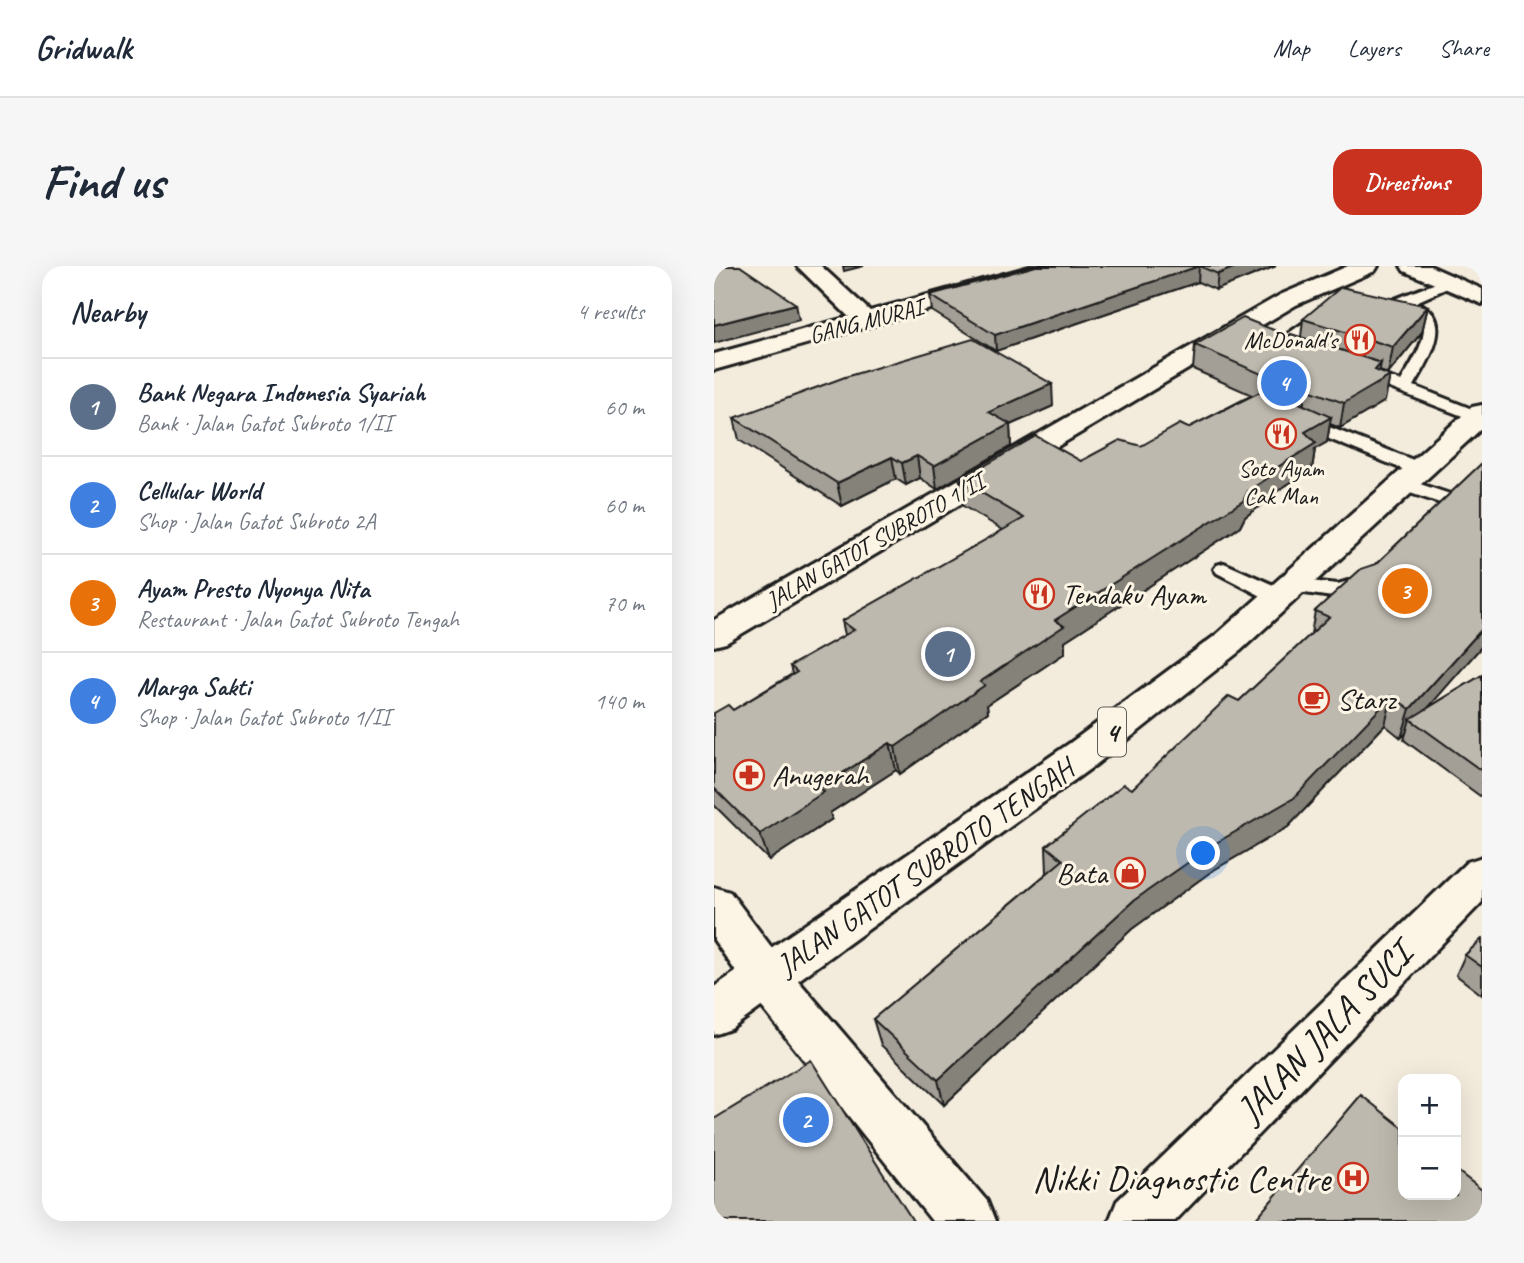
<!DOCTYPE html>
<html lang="en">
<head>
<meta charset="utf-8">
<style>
  body { margin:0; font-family:Caveat,sans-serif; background:#f6f6f7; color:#1f2937 }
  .controls { position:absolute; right:21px; bottom:21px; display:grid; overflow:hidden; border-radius:14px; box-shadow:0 7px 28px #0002 }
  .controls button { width:63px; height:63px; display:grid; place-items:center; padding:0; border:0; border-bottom:2px solid #e0e1e3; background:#fff; color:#1f2937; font:35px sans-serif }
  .you { position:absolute; left:490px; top:588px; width:24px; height:24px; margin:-18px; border:5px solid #fff; border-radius:50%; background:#1a73e8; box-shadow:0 0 0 10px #1a73e833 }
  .badge { display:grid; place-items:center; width:46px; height:46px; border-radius:50%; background:#c8321e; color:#fff; font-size:23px; font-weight:700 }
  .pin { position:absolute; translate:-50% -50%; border:4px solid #fff; box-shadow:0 2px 7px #0006 }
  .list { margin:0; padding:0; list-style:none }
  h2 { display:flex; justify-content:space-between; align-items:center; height:91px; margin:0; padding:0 28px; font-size:30px }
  h2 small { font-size:23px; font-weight:400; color:#747a83 }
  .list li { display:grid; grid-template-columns:46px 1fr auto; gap:21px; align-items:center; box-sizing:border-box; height:98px; padding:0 28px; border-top:2px solid #e0e1e3 }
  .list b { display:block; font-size:26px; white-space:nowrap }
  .list p { margin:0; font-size:23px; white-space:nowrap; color:#747a83 }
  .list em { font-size:23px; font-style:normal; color:#747a83 }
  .map { position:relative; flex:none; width:768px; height:955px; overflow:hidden; border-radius:21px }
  header { display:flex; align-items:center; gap:42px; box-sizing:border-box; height:98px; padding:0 35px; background:#fff; border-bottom:2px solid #e0e1e3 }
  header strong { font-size:33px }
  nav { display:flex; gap:38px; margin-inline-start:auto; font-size:24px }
  .intro { display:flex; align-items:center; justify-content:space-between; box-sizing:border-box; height:168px; padding:0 42px }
  h1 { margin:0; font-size:49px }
  .button { padding:18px 32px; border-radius:21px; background:#c8321e; color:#fff; font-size:24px; font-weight:700 }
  main { display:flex; gap:42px; padding:0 42px }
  aside { flex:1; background:#fff; border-radius:21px; box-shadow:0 7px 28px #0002 }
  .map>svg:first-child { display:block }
</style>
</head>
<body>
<header>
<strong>Gridwalk</strong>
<nav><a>Map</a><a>Layers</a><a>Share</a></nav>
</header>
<div class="intro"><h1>Find us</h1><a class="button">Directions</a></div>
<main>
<aside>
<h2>Nearby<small>4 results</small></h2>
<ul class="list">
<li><span class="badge" style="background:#5c6f8a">1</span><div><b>Bank Negara Indonesia Syariah</b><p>Bank · Jalan Gatot Subroto 1/II</p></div><em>60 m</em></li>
<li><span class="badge" style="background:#3f7fe0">2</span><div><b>Cellular World</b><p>Shop · Jalan Gatot Subroto 2A</p></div><em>60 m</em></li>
<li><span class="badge" style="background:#e8710a">3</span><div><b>Ayam Presto Nyonya Nita</b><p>Restaurant · Jalan Gatot Subroto Tengah</p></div><em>70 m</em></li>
<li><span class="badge" style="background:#3f7fe0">4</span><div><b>Marga Sakti</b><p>Shop · Jalan Gatot Subroto 1/II</p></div><em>140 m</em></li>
</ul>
</aside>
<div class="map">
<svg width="768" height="955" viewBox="0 0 768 955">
  <rect width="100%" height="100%" fill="#f3ecdd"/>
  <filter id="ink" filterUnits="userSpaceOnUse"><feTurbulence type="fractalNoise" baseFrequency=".0143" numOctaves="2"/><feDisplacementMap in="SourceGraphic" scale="14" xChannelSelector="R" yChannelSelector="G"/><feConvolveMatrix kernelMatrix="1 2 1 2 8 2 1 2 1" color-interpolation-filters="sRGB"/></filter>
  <g filter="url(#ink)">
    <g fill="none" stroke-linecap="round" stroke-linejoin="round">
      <g stroke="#1c1c1c" stroke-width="6">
        <path id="service" d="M735,12l7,4 -2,3 -38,17c41,15 13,58 -2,84l68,27v8l-4,1 -127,-49 8,-5 42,13c10,-17 38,-56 12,-70 -9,-4 -19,-3 -26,-9z
          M614,40l5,1v6l-35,27 -2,7 14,6v6c-10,3 -24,-2 -30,-10l6,-14z
          M587,150l125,49 2,4 -2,4h-14l-117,-48 -3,-4 3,-4z
          M688,212l54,18 3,4 -10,6 -54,-18 -2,-4z
          M510,297l63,28 3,5 -3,5h-16l-54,-28 -3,-4 3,-4z
          M651,310l7,1 3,5 -3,5 -33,11 -48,-7 -10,-6 10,-6 47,5z"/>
      </g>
      <g stroke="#1c1c1c" stroke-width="6">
        <path id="minor" d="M83,0h24l49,45 163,-45h35l-3,5 -351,99v-16l135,-37z
          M634,0h30l-3,5 -79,34 -570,338 -12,3v-26l566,-325z
          M768,591v45l-307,319h-66l8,-20 350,-339z
          M0,621l16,5 54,72 203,237 8,20h-63l-182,-229 -36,-52z"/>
      </g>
      <g stroke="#1c1c1c" stroke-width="6">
        <path id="secondary" d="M687,0h29l52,23v15l-78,-33z"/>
      </g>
      <g stroke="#1c1c1c" stroke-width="6">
        <path id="trunk" d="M768,139v23l-242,223 -142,112 -367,266 -17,6v-48l356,-244 146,-108 256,-228z"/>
      </g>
      <use href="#service" fill="#fcf5e5" fill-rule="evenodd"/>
      <use href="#minor" fill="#fcf5e5" fill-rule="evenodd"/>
      <use href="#secondary" fill="#fcf5e5" fill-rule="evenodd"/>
      <use href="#trunk" fill="#fcf5e5" fill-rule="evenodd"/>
    </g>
    <path fill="#a39f96" stroke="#1c1c1c" stroke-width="2" d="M322,0h240l-60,24 -18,-8 -202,69 -64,-40 -2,-16z
      M714,40l-6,26 -34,42 -8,-3 5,30 -45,27 -10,-4 -3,18 -12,7 -3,20 -41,26 -1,4 -25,18 -5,10 -175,114v12l-78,52 1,7 -88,62 -4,-4 -66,43 2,6 -63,41 -55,-55v-92l19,-3 59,-36 -2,-8 55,-31 -3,-14 161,-91 -40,-24 -3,-26 121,-19 60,-15 47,-18 64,-33 -59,-26 2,-24 94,-9 12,1 2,-18z
      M339,140l-43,19 1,21 -74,43 -17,-11 -14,7 -10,-6 -54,27 -103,-66 -5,-22z
      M768,197v183l-55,62 55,-33v119l-2,2 -76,-56 2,-7 -5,5 -16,-13 -97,102 -76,44 -80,58 -188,176 -63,-60 -8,-26 174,-146 -1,-27 86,-57 107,-88 72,-67 4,-23 61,-47z
      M768,673v56l-26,-20 9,-20z"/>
    <path fill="#85827a" stroke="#1c1c1c" stroke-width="2" d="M129,0h21l-20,5z
      M485,0l-1,16 -202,69 -1,-16z
      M524,0h38l-60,24 2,-16z
      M82,38l3,16 -85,23v-18z
      M714,40l-6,26 -34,42 5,-27z
      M667,97l-4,21 13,-8 -5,25 -45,27 4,-25z
      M338,118l1,22 -43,19 1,21 -74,43 -3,-23 55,-54z
      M592,123l-4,25 -9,-18 3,-5z
      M617,151l-4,25 -12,7 -3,20 -41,26 -1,4 -25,18 -5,10 -175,114v12l-78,52 1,7 -88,62 -5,-27 85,-65 75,-62 193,-129 22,-19 35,-40z
      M203,190l3,22 -14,7 -4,-22z
      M178,191l4,22 -54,27 -5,-23z
      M768,363v17l-67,77 -5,-4 -4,14 -5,5 9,-29z
      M678,430l-7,29 -97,102 -76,44 -80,58 -188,176 -6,-25 195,-179z
      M176,477l6,27 -66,43 2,6 -63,41 -9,-26 59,-46z"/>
    <path fill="#beb9ae" stroke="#1c1c1c" stroke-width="2" d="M0,0h26l56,38 -82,21z
      M322,0h202l-20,8 -19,-8 -204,69 -65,-40z
      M627,21l87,19 -35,41 -90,-28z
      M529,52l46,18 2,-2 90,29 -6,7 15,6 -46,27 -38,-14 -10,2 -3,5 4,6 34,15 -26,15 11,11 -46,29 4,2 -26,17 -5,10 -188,119 9,6 -84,56 5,3 -90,62 -5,-4 -71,45 5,4 -64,42 -46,-46v-75l14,-8 5,5 64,-38 -7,-6 64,-36 -12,-9 182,-103 -64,-38 76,-44 45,25 39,-21 21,6 39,-22 8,4 92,-46 -85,-37z
      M259,73l79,45 -63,28 21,12 -76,42 -17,-10 -15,7 -10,-6 -55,26 -103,-65 111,-41z
      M768,197v166l-72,80 -18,-13 -98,102 -78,45 -83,58 -195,179 -65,-61 190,-159 -17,-14 78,-62 8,5 97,-93 10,5 90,-84 -14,-6 46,-42 15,-5z
      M768,409v96l-72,-52z
      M768,673v28l-17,-12z
      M97,794l102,161h-199v-102z
      M647,829l42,33v67h53v-25l26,20v31h-228z"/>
  </g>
  <defs>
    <g id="restaurant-ring" transform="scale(1.575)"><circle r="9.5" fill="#fcf5e5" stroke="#c8321e" stroke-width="1.5"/><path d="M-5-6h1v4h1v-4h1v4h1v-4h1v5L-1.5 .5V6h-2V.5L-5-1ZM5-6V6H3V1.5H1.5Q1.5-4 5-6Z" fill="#c8321e"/></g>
    <g id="cafe-ring" transform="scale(1.575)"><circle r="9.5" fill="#fcf5e5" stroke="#c8321e" stroke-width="1.5"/><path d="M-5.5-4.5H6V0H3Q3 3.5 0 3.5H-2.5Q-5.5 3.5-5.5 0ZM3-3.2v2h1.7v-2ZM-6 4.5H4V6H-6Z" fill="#c8321e"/></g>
    <g id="pharmacy-ring" transform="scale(1.575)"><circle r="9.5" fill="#fcf5e5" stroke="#c8321e" stroke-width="1.5"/><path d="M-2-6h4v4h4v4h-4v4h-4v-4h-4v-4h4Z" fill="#c8321e"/></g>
    <g id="shop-ring" transform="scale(1.575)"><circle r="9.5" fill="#fcf5e5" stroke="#c8321e" stroke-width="1.5"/><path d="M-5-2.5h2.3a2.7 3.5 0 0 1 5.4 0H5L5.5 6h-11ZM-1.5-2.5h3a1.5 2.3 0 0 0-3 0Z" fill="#c8321e"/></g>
    <g id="hospital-ring" transform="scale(1.575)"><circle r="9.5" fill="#fcf5e5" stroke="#c8321e" stroke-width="1.5"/><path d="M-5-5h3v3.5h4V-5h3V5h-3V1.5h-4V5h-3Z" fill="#c8321e"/></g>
  </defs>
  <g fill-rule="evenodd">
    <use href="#restaurant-ring" x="646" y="74"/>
    <use href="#restaurant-ring" x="567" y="168"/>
    <use href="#restaurant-ring" x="325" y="328"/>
    <use href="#cafe-ring" x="600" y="433"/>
    <use href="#pharmacy-ring" x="35" y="509"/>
    <use href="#shop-ring" x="416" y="607"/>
    <use href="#hospital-ring" x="639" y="912"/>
  </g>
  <g text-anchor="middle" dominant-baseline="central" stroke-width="6" stroke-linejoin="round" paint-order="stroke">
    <g font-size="24" fill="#1c1c1c" stroke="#fcf5e5">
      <text transform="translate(152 55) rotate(-15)">GANG MURAI</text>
      <text transform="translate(161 275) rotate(-30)">JALAN GATOT SUBROTO 1/II</text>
    </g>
    <g font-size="24" fill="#1c1c1c" stroke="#fcf5e5" text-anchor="end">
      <text x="623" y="74">McDonald's</text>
      <text x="567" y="202" text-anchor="middle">Soto Ayam<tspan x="567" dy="28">Cak Man</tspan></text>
    </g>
    <rect fill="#fcf5e5" stroke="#5f5d58" stroke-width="2" x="384" y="441.5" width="28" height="49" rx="5"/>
    <g font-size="28" font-weight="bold" fill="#1c1c1c">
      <text x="398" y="466">4</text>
    </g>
    <g font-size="30" fill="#1c1c1c" stroke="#fcf5e5" text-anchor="start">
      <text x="348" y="328">Tendaku Ayam</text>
      <text x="623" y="433">Starz</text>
      <text x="58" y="509">Anugerah</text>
      <text x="393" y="607" text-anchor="end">Bata</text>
    </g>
    <g font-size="30" fill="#1c1c1c" stroke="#fcf5e5">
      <text transform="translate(211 601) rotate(-35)">JALAN GATOT SUBROTO TENGAH</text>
    </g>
    <g font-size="37" fill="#1c1c1c" stroke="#fcf5e5">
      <text transform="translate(610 766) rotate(-46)">JALAN JALA SUCI</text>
    </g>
    <g font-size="37" fill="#1c1c1c" stroke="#fcf5e5" text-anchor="end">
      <text x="616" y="912">Nikki Diagnostic Centre</text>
    </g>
  </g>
</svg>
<div class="controls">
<button>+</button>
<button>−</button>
</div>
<div class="you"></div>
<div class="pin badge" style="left:234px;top:388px;background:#5c6f8a">1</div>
<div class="pin badge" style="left:92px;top:854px;background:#3f7fe0">2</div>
<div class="pin badge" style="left:691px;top:325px;background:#e8710a">3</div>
<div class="pin badge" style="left:570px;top:117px;background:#3f7fe0">4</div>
</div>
</main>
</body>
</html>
